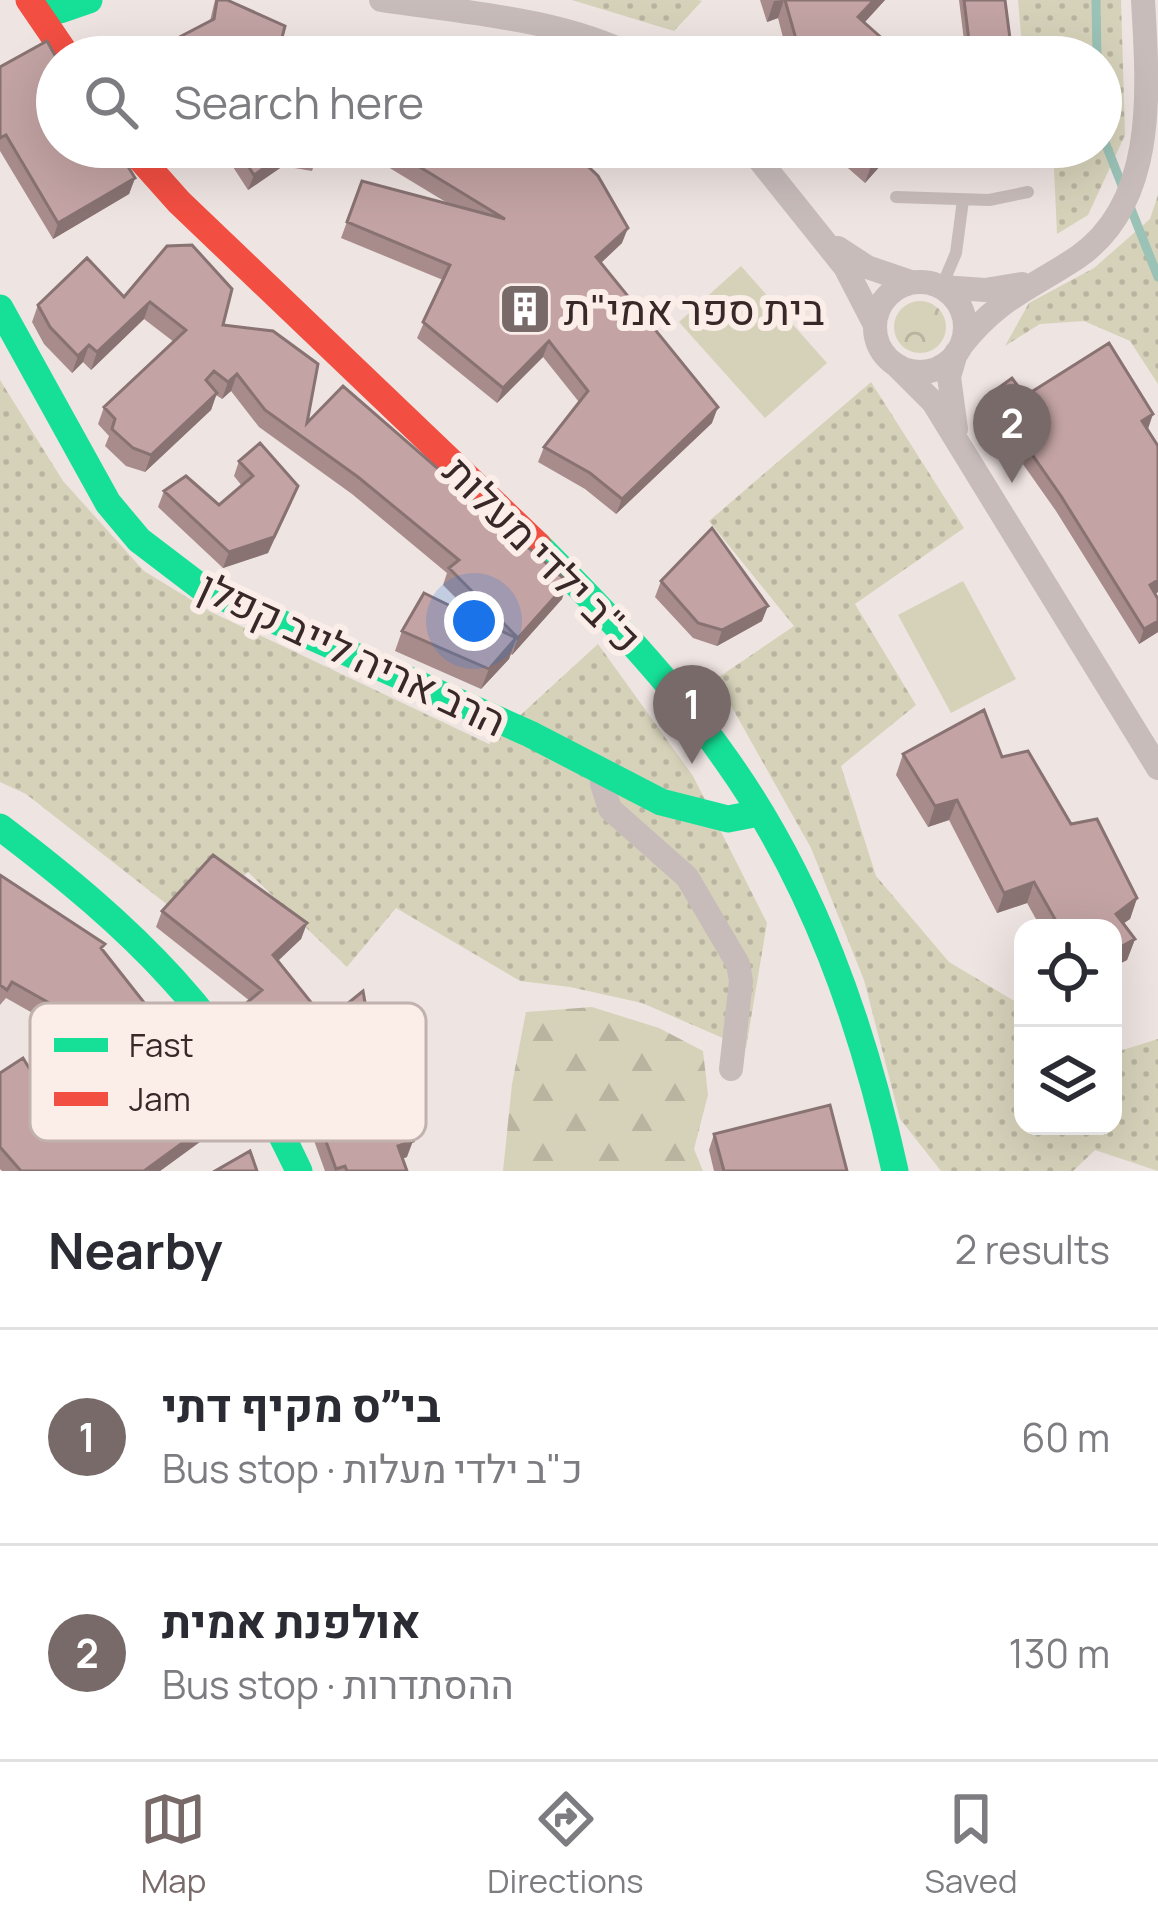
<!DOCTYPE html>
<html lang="en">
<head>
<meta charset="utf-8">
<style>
  body { margin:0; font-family:Manrope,Heebo,sans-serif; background:#f7f7f7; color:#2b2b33 }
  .controls { position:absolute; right:36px; bottom:36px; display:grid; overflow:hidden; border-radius:24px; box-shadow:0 12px 48px #0002 }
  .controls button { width:108px; height:108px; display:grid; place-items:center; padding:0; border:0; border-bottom:3px solid #e1e1e2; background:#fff; color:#2b2b33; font:60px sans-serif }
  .you { position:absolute; left:474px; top:621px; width:42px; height:42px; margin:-30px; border:9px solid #fff; border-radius:50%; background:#1a73e8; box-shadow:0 0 0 18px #1a73e833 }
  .badge { display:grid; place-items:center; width:78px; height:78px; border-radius:50%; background:#786a69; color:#fff; font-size:39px; font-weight:700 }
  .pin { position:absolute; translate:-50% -99px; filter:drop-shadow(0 3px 6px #0008) }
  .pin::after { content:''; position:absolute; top:63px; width:42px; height:36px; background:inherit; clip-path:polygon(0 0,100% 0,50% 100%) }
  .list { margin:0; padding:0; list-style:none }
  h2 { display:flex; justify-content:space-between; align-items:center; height:156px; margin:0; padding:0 48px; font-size:51px }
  h2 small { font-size:39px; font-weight:400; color:#7c7c81 }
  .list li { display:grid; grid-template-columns:78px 1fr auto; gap:36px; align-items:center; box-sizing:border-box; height:216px; padding:0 48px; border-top:3px solid #e1e1e2 }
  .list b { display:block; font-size:45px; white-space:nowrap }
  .list p { margin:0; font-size:39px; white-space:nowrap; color:#7c7c81 }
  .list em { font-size:39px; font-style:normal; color:#7c7c81 }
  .icon { flex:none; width:66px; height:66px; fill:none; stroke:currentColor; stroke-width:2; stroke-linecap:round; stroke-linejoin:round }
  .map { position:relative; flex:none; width:1158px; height:1171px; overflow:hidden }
  .search { position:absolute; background:#fff; box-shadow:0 12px 48px #0002; left:36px; right:36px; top:36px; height:132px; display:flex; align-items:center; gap:30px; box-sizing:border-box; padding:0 42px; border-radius:66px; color:#7c7c81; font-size:45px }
  .sheet { height:588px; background:#fff }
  nav { display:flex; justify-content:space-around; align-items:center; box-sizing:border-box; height:168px; border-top:3px solid #e1e1e2; background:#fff; font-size:33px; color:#7c7c81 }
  nav a { display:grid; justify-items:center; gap:6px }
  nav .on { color:#786a69 }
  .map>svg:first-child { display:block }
</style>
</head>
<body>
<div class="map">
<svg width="1158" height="1171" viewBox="0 0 1158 1171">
  <defs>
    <pattern id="grass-dots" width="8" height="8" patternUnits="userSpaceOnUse" patternTransform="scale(3)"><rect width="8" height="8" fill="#d6d2ba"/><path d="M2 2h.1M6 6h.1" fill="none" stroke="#b8b4a0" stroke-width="1.8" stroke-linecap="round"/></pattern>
    <pattern id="forest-firs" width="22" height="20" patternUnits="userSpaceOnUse" patternTransform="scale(3)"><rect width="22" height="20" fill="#d6d2ba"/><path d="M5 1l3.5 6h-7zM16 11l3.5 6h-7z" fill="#b8b4a0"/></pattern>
    <pattern id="park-crowns" width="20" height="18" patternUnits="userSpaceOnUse" patternTransform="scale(3)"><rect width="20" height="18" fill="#d6d2ba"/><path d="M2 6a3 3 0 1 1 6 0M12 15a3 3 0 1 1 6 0" fill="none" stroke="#b8b4a0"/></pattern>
  </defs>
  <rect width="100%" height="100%" fill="#eee4e1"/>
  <path fill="url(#grass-dots)" d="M572,0h126l4,1 -28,30z
    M1018,0h103l4,135 -37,80 -31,19 -4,-87h48v-90h-78z
    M1158,195v189l-28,-43 -46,-20 -44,3 -35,22 24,-43 65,-35 56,-49z
    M0,380l63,101 81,90 67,41 278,132 109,-100 95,132 74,147 -21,125 -104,-45 -72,-16 -50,-6 -124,-73 -49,59 -99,-95 -56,52 -166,-130 -26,-12z
    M871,382l93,146 -109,76 61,101 -75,61 35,110 73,86 67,40 7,20v104h90v-73l45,-14v132l-63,-21 -22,21h-132l-41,-52 -36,-139 -53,-132 -95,-169 78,-53 -85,-105z"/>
  <path fill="url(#forest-firs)" d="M592,1007l67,21 44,23 5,44 -14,54 9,22h-200l9,-87 14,-72z"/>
  <path fill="url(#park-crowns)" d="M894 327a26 26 0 1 1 52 0a26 26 0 1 1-52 0Z"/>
  <path fill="#d6d2ba" d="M741,266l86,97 -62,55 -86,-96z
    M963,581l53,98 -65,34 -53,-98z"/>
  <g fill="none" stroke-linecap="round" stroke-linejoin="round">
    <path stroke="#9bc2b7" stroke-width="9" d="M1096,0l1,57
      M1101,132l22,56
      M1129,204l29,73"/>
    <path stroke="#c7bcba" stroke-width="12" d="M896,197l93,3 39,-8
      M942,286l14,-33 7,-53"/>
    <path stroke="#c7bcba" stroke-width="24" d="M381,0c85,13 177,18 255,57
      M749,147l96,120 30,58
      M838,248l29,19 44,15
      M875 327a45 45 0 1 1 90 0a45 45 0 1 1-90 0Z
      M942,287l43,3 37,-6
      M961,346c37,-48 69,-57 117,-89 80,-56 70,-168 65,-257
      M956,353l-7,24 7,52
      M895,364l38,38 225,366
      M608,774l-6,10 8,25 77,68 51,87 3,17 -10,88"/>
    <path stroke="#16e098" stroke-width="27" d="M31,0l29,10 29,-10
      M0,308l108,195 31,37 63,48 328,146 131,68 67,17 31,-6
      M538,545c67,67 133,136 187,213 88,123 138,267 170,413
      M0,827c132,100 229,191 299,344"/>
    <path stroke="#f24e42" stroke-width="27" d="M29,0l39,57
      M130,147l49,55 359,343"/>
  </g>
  <path fill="#a88c8c" d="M215,0h12l51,53 21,4h-136l5,-14 42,-22z
    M760,0h125l-20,22 38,35h-115l-10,-39 -11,4z
    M959,0h46l7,54 -2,3h-44z
    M0,67l57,80 78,31 -6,16 -76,45 -53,-88z
    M220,147h98l-1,9 -5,15 -29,-5 -35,24z
    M355,147h213l54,96 -21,20 111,160 -96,91 -31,-25 -47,-27 6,-15 35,-45 -36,-45 -46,46 -80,-65 26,-58 -102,-42 21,-57 87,23z
    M824,147h73l-32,36z
    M167,246l56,79 84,98 255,176 -50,56 -1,-1 -2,5 -28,30 -86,-38 7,-20 74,-13 -33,-33 4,-12 -95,-79 -93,-67 -28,-36 -9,8 -6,-4 -5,15 -66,62 -19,-6 -21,-20 4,-10 -11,-12 6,-17 70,-65 -30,-23 -53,51 -8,-8 -11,11 -28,-29 -12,-22 6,-17 86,-8z
    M990,394l35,2 123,33 10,163 -3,2 3,5v33l-19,12 -83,-133 -72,-102z
    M239,461l53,41 -24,51 -45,15 -65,-61 6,-16 55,14 23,-19 -8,-10z
    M661,581l101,40 -45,25 -24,-8 -38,-41z
    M903,754l99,3 69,67 66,74 -7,21 -7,4 12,16 -8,21 -14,7v-39h-72l-14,-25 -30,10 -48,-93 -21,7 -32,-52z
    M0,875l103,75 114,142 2,36 -59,43h-158l-2,-2v-96l70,62 44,-33 -24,-33 -37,-26 6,-15 -53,-30 -6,7z
    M162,911l145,12 -6,16 -23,22 48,60 49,38 32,98 -4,1 4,13h-82l-25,-69 -63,-80 6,-16 7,-5 -94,-74z
    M714,1134l133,37h-133l-5,-21z"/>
  <path fill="#887272" d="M784,0l-6,18 -11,4 7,-21z
    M874,0h11l-34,37 7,-20z
    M886,147h11l-32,36 7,-20z
    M288,151l-5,15 -35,24 6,-15z
    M135,178l-6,16 -76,45 5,-16z
    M628,228l-6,15 -32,30 6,-16z
    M150,302l-6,17 -53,51 6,-18z
    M549,341l-6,16 -46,46 6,-15z
    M89,345l-6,17 -11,11 6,-17z
    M237,374l-6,17 -9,8 6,-17z
    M217,393l-6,17 -66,62 6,-17z
    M718,407l-6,16 -96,91 6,-15z
    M1153,414l-5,15 -6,-8z
    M298,486l-30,67 -45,15 6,-16z
    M1158,580v12l-14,8 6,-15z
    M568,582l-6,17 -50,56 6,-17z
    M768,606l-6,15 -45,25 5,-16z
    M1158,621v11l-19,12 5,-15z
    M516,638l-7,21 -28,30 8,-20z
    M957,800l-8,20 -21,7 7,-21z
    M1034,882l-7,21 -30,10 7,-20z
    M1137,898l-7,21 -17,12 3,-17z
    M307,923l-6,16 -33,31 5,-15z
    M1135,939l-8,21 -14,7v-16z
    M225,1112l-6,16 -59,43h-16z
    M413,1141l-6,16 -14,5 5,-16z"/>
  <path fill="#c3a3a3" stroke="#887272" stroke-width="3" d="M217,0h10l58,26 -7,27 21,4h-122l-9,-14 46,-24z
    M785,0h89l-16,17 45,40h-102z
    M964,0h41l7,54 -41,3z
    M47,41l10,18v88h59l19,31 -77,45 -52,-88 -6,3v-71z
    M236,147h82l-1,9 -29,-5 -34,24z
    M387,147h181l30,29 30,52 -32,29 122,150 -96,92 -32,-26 -46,-26 44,-56 -39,-50 -46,47 -80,-66 27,-57 -103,-43 15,-41 143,38z
    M854,147h32l-14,16z
    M192,245l40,44 -9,36 50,6 45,33 -11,59 36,-37 225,196 -50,56 -69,-70 10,-8 -101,-83 -93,-67 -28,-36 -9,8 -14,-11 -8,9 11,13 -66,62 -18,-7 -21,-19 3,-10 -11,-12 82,-77 -36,-28 -53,50 -8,-7 -11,11 -28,-29 -12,-22 49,-47 37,39 43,-51z
    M1109,343l44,71 -11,7 16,25v134l-8,5 8,14v22l-14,8 -83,-133 -71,-102 22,-16 13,18z
    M260,443l38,43 -24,51 -45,15 -65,-61 22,-15 33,29 34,-29 -14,-15z
    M712,528l56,78 -46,24 -24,-7 -37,-42z
    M424,593l92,45 -27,31 -87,-38z
    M984,710l18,47 26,-6 43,73 26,-5 40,79 -21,16 19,25 -22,12v-23h-53l-26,-46 -30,11 -47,-93 -22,6 -32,-52z
    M213,855l94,68 -34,32 53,66 37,-30 12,68 7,-2 31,84 -15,5 9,25h-60l-2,-5 -9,3 -30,-83 -63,-80 19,-16 -100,-79z
    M0,875l105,69 -4,4 75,95 16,-8 34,34 -10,22 9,21 -81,59h-123l-21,-24v-74l23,-15 47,77 56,-42 -30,-39 -37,-27 6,-15 -53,-30 -5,8 -7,-5z
    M1113,1011l5,16 -5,2z
    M830,1105l17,66h-123l-10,-37z
    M250,1151l7,20h-42z"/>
  <defs>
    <g id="building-square" transform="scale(2.7)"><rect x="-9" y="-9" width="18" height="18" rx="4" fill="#786a69" stroke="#fbede8"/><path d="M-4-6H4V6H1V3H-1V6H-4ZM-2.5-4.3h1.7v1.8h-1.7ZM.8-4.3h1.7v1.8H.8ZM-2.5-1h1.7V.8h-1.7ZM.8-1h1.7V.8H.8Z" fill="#fff"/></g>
  </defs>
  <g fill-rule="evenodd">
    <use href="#building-square" x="525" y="309"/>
  </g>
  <g text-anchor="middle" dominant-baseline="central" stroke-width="12" stroke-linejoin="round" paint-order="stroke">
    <g font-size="42" fill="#392828" stroke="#fbede8" text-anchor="start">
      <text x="564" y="309">בית ספר אמי"ת</text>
    </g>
    <g font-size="42" fill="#392828" stroke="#fbede8">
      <text transform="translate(543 554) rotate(45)">כ"ב ילדי מעלות</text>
      <text transform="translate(353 653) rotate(25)">הרב אריה לייב קפלן</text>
    </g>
  </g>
  <rect x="30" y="1003" width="396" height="138" rx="18" fill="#fbede8" stroke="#c1b2ae" stroke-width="3"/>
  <rect x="54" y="1038" width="54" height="14" fill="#16e098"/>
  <rect x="54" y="1092" width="54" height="14" fill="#f24e42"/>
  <g font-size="33" fill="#392828">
    <text x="129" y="1057">Fast</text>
    <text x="129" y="1111">Jam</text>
  </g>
</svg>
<div class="controls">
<button><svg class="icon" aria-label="locate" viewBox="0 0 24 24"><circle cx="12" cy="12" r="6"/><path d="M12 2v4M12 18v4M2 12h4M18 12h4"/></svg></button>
<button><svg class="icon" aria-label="layers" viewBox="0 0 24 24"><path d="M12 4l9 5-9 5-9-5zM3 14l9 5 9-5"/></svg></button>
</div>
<div class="you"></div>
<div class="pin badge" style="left:692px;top:764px">1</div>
<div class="pin badge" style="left:1012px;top:483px">2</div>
<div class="search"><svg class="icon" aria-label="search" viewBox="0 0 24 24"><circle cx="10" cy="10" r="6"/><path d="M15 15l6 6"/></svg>Search here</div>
</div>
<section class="sheet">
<h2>Nearby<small>2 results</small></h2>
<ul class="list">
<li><span class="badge">1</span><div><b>בי״ס מקיף דתי</b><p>Bus stop · כ&quot;ב ילדי מעלות</p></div><em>60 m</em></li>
<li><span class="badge">2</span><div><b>אולפנת אמית</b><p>Bus stop · ההסתדרות</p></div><em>130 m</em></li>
</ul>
</section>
<nav>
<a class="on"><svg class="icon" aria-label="map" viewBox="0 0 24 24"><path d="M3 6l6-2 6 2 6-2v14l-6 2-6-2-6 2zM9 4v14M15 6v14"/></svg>Map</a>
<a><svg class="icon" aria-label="directions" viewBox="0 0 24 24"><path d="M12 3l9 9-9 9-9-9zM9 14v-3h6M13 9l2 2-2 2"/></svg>Directions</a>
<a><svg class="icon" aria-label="saved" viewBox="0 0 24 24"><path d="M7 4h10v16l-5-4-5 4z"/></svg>Saved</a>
</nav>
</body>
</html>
